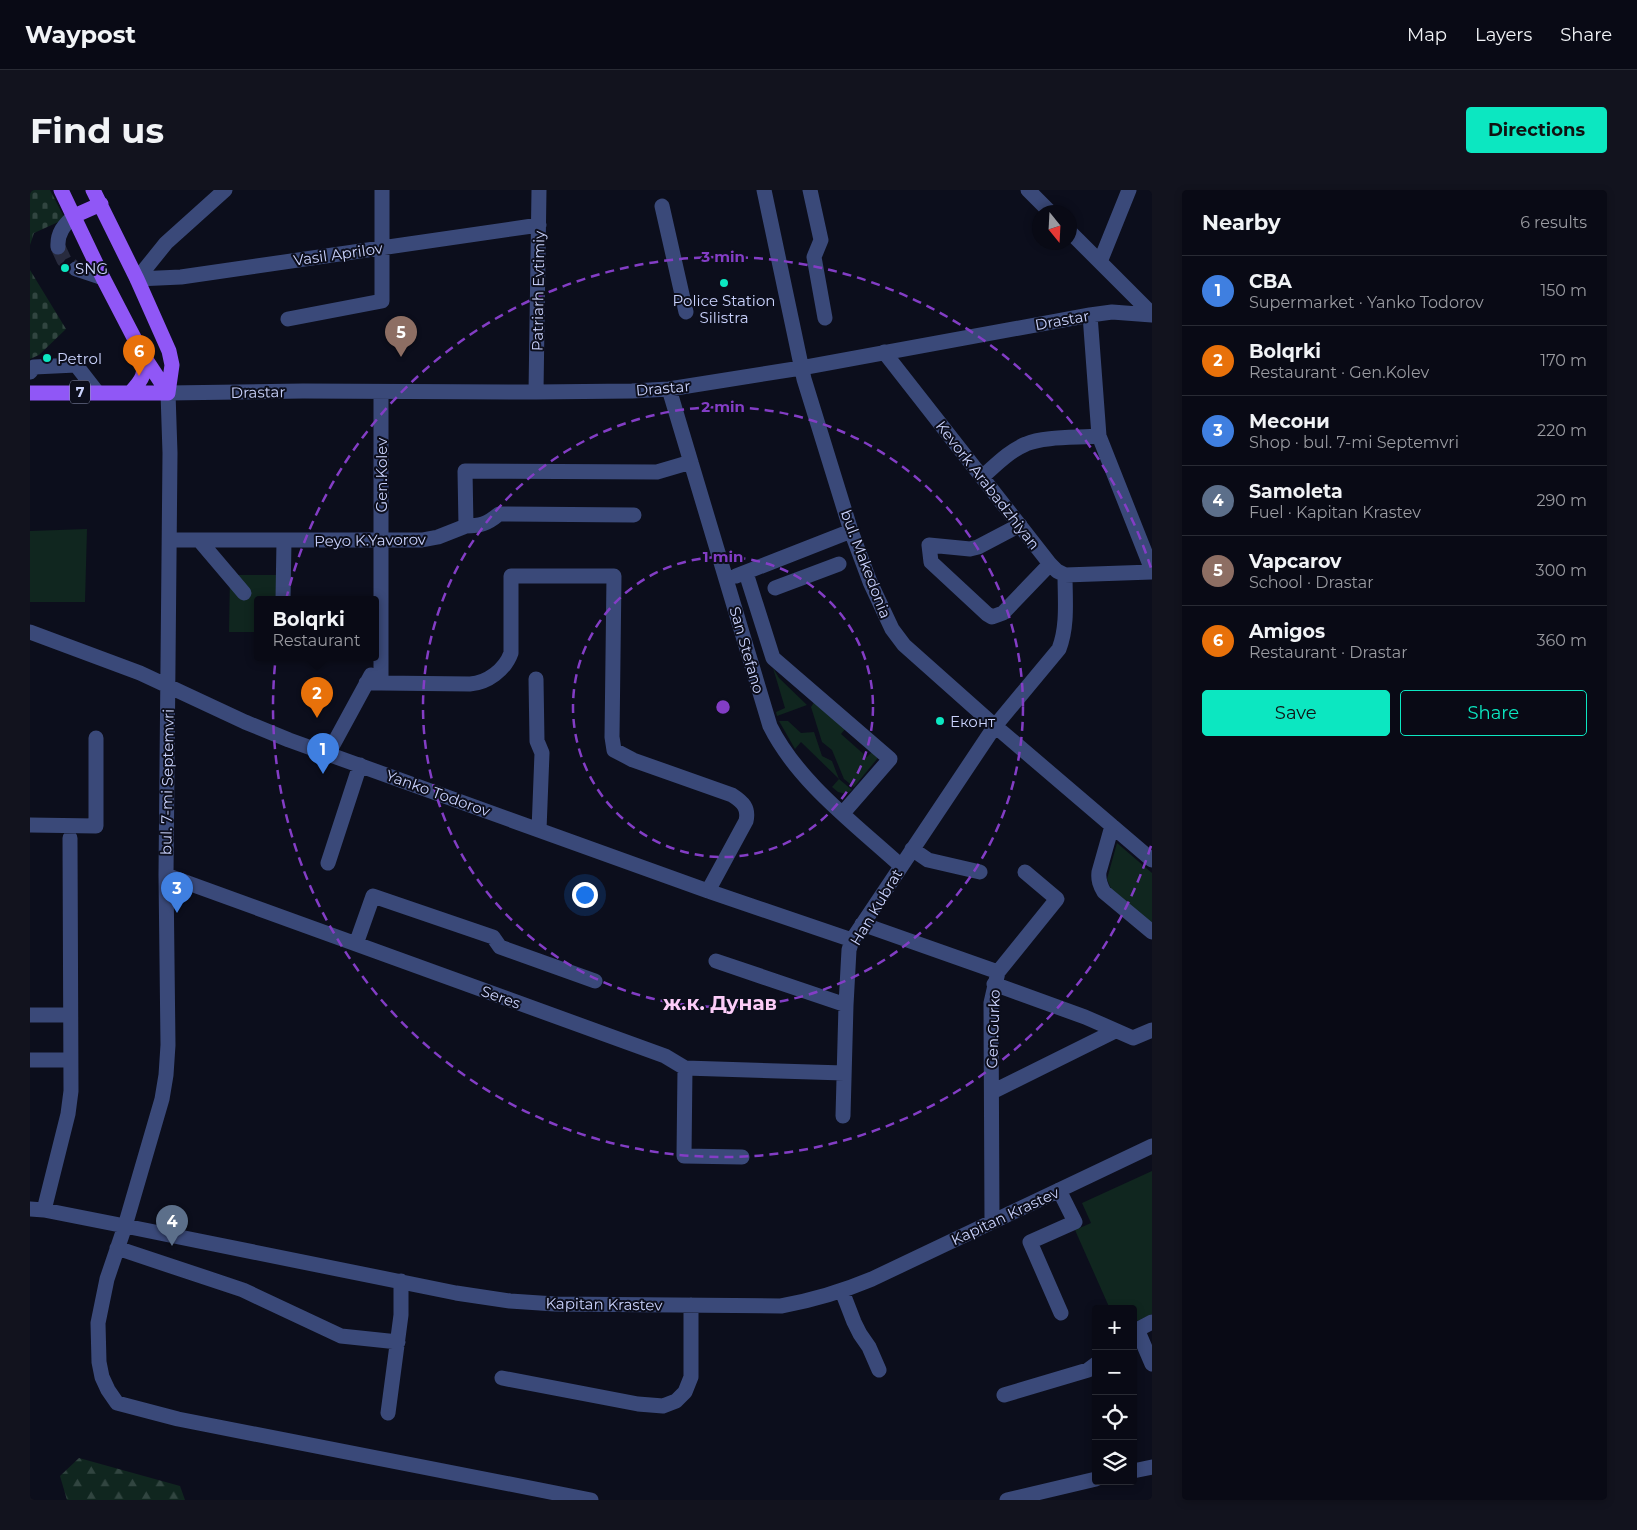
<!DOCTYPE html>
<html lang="en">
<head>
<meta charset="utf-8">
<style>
  body { margin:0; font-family:Montserrat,sans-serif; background:#12131e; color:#f1f3f6 }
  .controls { position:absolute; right:15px; bottom:15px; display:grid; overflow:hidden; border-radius:5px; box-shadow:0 2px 8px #0003 }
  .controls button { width:45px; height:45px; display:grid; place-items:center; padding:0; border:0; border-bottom:1px solid #292b34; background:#090a15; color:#f1f3f6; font:25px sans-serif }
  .compass { position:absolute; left:1002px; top:15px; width:45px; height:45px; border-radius:50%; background:#090a15; box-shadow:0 2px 8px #0003; rotate:162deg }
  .you { position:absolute; left:554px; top:704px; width:18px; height:18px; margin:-12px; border:4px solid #fff; border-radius:50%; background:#1a73e8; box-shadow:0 0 0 8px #1a73e833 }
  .badge { display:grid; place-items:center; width:32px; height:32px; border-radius:50%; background:#0ce7c1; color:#fff; font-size:16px; font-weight:700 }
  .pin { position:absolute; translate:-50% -41px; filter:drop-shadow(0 1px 2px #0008) }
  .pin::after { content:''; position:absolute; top:26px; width:18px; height:15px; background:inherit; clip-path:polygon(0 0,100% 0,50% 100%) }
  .popup { position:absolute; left:224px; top:406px; width:125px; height:65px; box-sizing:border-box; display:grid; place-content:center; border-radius:5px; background:#090a15; filter:drop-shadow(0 1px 4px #0005); font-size:16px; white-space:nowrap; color:#999aa0 }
  .popup b { font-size:19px; color:#f1f3f6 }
  .popup::after { content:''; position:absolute; left:50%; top:100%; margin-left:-10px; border:10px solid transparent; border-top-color:#090a15 }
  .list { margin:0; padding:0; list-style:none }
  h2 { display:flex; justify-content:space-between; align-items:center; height:65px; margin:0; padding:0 20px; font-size:21px }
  h2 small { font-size:16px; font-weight:400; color:#999aa0 }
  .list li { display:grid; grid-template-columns:32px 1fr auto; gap:15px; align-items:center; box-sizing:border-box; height:70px; padding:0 20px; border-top:1px solid #292b34 }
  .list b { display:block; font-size:19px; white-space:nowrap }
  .list p { margin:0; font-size:16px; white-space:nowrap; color:#999aa0 }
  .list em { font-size:16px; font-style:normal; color:#999aa0 }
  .actions { display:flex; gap:10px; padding:15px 20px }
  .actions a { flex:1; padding:11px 0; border:1px solid #0ce7c1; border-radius:5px; text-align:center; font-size:18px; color:#0ce7c1 }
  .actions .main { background:#0ce7c1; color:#111 }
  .icon { flex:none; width:28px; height:28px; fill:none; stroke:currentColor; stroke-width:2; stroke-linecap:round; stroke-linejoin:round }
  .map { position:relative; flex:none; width:1122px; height:1310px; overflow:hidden; border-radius:5px }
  header { display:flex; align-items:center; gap:30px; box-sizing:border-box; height:70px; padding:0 25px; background:#090a15; border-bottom:1px solid #292b34 }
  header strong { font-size:24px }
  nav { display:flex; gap:28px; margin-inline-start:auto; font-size:18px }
  .intro { display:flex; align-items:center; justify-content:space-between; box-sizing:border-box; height:120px; padding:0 30px }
  h1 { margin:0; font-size:35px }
  .button { padding:12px 22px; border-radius:5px; background:#0ce7c1; color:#111; font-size:18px; font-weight:700 }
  main { display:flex; gap:30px; padding:0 30px }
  aside { flex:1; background:#090a15; border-radius:5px; box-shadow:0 2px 8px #0003 }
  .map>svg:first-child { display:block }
</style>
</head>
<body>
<header>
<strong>Waypost</strong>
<nav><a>Map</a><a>Layers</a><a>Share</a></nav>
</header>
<div class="intro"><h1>Find us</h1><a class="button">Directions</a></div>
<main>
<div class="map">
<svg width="1122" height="1310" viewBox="0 0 1122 1310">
  <defs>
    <pattern id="forest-firs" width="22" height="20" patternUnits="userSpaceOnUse" patternTransform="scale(1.25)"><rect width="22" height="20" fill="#10261f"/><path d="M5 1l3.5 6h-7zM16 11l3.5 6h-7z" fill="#314540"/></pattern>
    <pattern id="cemetery-stones" width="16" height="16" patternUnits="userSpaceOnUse" patternTransform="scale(1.25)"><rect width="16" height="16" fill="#10261f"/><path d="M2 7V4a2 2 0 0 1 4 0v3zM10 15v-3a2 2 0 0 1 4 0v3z" fill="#314540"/></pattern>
  </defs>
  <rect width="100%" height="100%" fill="#0c0e1c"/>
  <path fill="#10261f" d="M57,339l-2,73h-55v-71z
    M200,385h53v24h-25v33h-29z
    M743,478l6,10 28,27 -30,11 -1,-4 9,-4z
    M785,511l31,27 -5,6 26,23 8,-8 3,5 -1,5 -23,28 -10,-8 -12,-29 -10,-8 -11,-35z
    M749,531h9l13,12 13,-1 8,24 10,5 7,18 13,11 -6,4 -8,-2 -6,-5 7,-8 -38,-37 -6,7z
    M1087,653l35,30v51l-40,-33 -5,-12z
    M1122,981v143l-17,8h-2v-13h-23l-35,-79 16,-7 -9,-20z"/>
  <path fill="url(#forest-firs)" d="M49,1268l101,28 5,14h-118l-7,-24z"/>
  <path fill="url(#cemetery-stones)" d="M0,0h20l15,29 -31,14 -4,12z
    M0,80l36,59 -27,26 -9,4z"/>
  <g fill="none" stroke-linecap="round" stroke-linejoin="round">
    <path stroke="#282b3e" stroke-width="15" stroke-dasharray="15 8" stroke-linecap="butt" d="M28,57l6,13 12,9"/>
    <path stroke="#3a4979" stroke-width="15" d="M734,0l40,189 47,152 19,51 22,47 12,16 91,81 157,134
      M780,0l11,50 -7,17 11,61
      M998,0l22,22
      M632,16l24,106
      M1040,42l82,82
      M28,57c-1,-14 6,-22 16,-31
      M1070,72l29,-72
      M46,79l27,9
      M107,89l44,-2 358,-52
      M107,89l29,-36 59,-53
      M1060,125l9,121 53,134
      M258,129l94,-18v-111
      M0,182l4,-5 42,-2 21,27
      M639,199l101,337c28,56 85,98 131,140
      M506,202l3,-202
      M952,287c13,-11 27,-26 44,-33 18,-8 53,-6 73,-8
      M990,335l-42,22 -8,2 -41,-4 2,17 56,52 5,3 11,-4 47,-49
      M436,336c14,0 21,-2 33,-12l135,1
      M140,350h252l16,-3 28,-11 -1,-55 192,1 34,-10
      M169,350l45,53
      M716,383l27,85 117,101 -47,54
      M1035,385l87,-3
      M706,386l115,-45
      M745,398l64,-24
      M253,409l1,-58
      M0,442l110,41 105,49 44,18 419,151 144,49
      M506,489l1,62 5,12 -3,77
      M336,493h15v-291
      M351,493l89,1c17,-1 35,-14 41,-31v-77h103l-2,161 2,13 19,10 99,35c11,7 17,13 14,26l-38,70
      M298,564l43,-79
      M0,635l66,1v-88
      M1082,636l-13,46c-1,8 1,13 5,20l48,40
      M882,659l16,11 52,12
      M298,673l32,-98
      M136,685l499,181 20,12 159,5
      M832,734l136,48
      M326,754l17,-48 120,41 7,10 95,34
      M686,771l130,44
      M964,794l91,33 48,21 19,-8
      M0,825h40
      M0,870h40
      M655,878l-1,88 58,1
      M962,902l123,-61
      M813,926l3,-111 3,-55 3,-10 143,-214 64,-77c9,-23 6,-50 6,-74l-8,-4 -7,-7 -166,-212
      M1029,1000l16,32 -45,20 31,71
      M0,1019l14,1 81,16 331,67 54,8 45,3 226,2c33,-6 60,-14 91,-27l280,-133
      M14,1020l24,-96 3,-23 -1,-253
      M962,1032l-1,-219 7,-31 59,-73 -32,-27
      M87,1058l126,42 98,46 57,6
      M812,1101l12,31 6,12 9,13 10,23
      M1107,1139l15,35
      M1103,1142l19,-10
      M472,1188l136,26 25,2 13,-5 9,-9 6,-15v-72
      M974,1205l84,-25 8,-6
      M358,1223l13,-98v-34
      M1103,1281l19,-4
      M561,1310l-413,-81 -61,-16 -9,-13 -6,-13 -3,-15 -1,-39 9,-44 18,-53 37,-127 4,-24 2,-30 -2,-170 4,-422 -2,-60 135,-2 233,1 96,-1 37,-2 132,-21 289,-53 22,-3 40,3
      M977,1310l89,-21"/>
    <path stroke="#9057f6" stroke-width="15" d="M31,0l42,88 40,77 25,38
      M63,0l44,89 32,72 3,14 -4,28
      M44,26l27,-12
      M0,203h138
      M100,203c14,-15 15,-18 13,-38"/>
  </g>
  <g fill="none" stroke="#833dc5" stroke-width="2.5" stroke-dasharray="9 6">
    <circle cx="693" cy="517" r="150"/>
    <circle cx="693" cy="517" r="300"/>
    <path d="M1121 656A450 450 0 1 1 1121 378"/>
  </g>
  <g fill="#0ce7c1" stroke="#0c0e1c" stroke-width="2">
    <circle cx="35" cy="78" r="5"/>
    <circle cx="694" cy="93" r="5"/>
    <circle cx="17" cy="168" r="5"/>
    <circle cx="910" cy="531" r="5"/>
  </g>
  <g text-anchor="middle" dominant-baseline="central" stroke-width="4" stroke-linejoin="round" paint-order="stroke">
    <rect fill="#0c0e1c" stroke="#9197b9" stroke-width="1" x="40" y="190.5" width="20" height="23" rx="4"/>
    <g font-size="14" font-weight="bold" fill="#cad2fc">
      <text x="50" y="202">7</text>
    </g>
    <g font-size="15" fill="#cad2fc" stroke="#0c0e1c">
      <text transform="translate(308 64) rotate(-8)">Vasil Aprilov</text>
      <text transform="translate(508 101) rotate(-89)">Patriarh Evtimiy</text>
      <text transform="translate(1032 130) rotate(-10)">Drastar</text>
      <text transform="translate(633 198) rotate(-5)">Drastar</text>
      <text transform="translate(228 202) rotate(-1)">Drastar</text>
      <text transform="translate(351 285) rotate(-90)">Gen.Kolev</text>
      <text transform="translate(958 295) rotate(52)">Kevork Arabadzhiyan</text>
      <text transform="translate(340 350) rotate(-1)">Peyo K.Yavorov</text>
      <text transform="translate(836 374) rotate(69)">bul. Makedonia</text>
      <text transform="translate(717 460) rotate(74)">San Stefano</text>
      <text transform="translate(137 592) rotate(-89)">bul. 7-mi Septemvri</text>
      <text transform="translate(408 603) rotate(20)">Yanko Todorov</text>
      <text transform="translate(846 717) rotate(-59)">Han Kubrat</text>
      <text transform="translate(471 807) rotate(20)">Seres</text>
      <text transform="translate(963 839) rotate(-88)">Gen.Gurko</text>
      <text transform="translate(975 1026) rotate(-25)">Kapitan Krastev</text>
      <text transform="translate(574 1114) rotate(1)">Kapitan Krastev</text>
    </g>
    <g font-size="15" fill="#cad2fc" stroke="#0c0e1c" text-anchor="start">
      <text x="45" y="78">SNG</text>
      <text x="694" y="110" text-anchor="middle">Police Station<tspan x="694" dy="17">Silistra</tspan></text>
      <text x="27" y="168">Petrol</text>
      <text x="920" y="531">Еконт</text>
    </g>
    <g font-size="20" font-weight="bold" fill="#fcccf8" stroke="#0c0e1c">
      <text x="690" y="813">ж.к. Дунав</text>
    </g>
  </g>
  <circle cx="693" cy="517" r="8" fill="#833dc5" stroke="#0c0e1c" stroke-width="2.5"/>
  <g font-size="15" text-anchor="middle" font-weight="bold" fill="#833dc5" stroke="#0c0e1c" stroke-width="4" stroke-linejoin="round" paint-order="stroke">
    <text x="693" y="72">3 min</text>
    <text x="693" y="222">2 min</text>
    <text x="693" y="372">1 min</text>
  </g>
</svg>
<div class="controls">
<button>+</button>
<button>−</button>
<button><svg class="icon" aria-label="locate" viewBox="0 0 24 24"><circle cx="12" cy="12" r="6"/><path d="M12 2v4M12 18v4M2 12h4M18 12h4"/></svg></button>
<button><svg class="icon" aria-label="layers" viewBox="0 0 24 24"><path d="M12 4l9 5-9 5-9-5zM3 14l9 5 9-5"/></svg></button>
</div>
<svg class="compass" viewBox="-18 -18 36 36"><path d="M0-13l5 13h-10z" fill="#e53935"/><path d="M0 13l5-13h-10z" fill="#999aa0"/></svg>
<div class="you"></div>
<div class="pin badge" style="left:293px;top:584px;background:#3f7fe0">1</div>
<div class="pin badge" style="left:287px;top:528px;background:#e8710a">2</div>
<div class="popup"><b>Bolqrki</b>Restaurant</div>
<div class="pin badge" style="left:147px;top:723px;background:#3f7fe0">3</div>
<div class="pin badge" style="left:142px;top:1056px;background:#5c6f8a">4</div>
<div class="pin badge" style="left:371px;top:167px;background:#8d6e63">5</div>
<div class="pin badge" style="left:109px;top:186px;background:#e8710a">6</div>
</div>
<aside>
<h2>Nearby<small>6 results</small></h2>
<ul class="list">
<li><span class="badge" style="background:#3f7fe0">1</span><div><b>CBA</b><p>Supermarket · Yanko Todorov</p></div><em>150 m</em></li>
<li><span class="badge" style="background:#e8710a">2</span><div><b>Bolqrki</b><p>Restaurant · Gen.Kolev</p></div><em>170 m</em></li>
<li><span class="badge" style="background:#3f7fe0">3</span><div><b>Месони</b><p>Shop · bul. 7-mi Septemvri</p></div><em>220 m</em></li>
<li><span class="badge" style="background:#5c6f8a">4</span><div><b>Samoleta</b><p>Fuel · Kapitan Krastev</p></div><em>290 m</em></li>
<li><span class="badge" style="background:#8d6e63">5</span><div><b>Vapcarov</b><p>School · Drastar</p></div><em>300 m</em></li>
<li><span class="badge" style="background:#e8710a">6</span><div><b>Amigos</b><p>Restaurant · Drastar</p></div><em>360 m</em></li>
</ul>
<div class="actions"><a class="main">Save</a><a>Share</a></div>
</aside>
</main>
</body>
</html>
